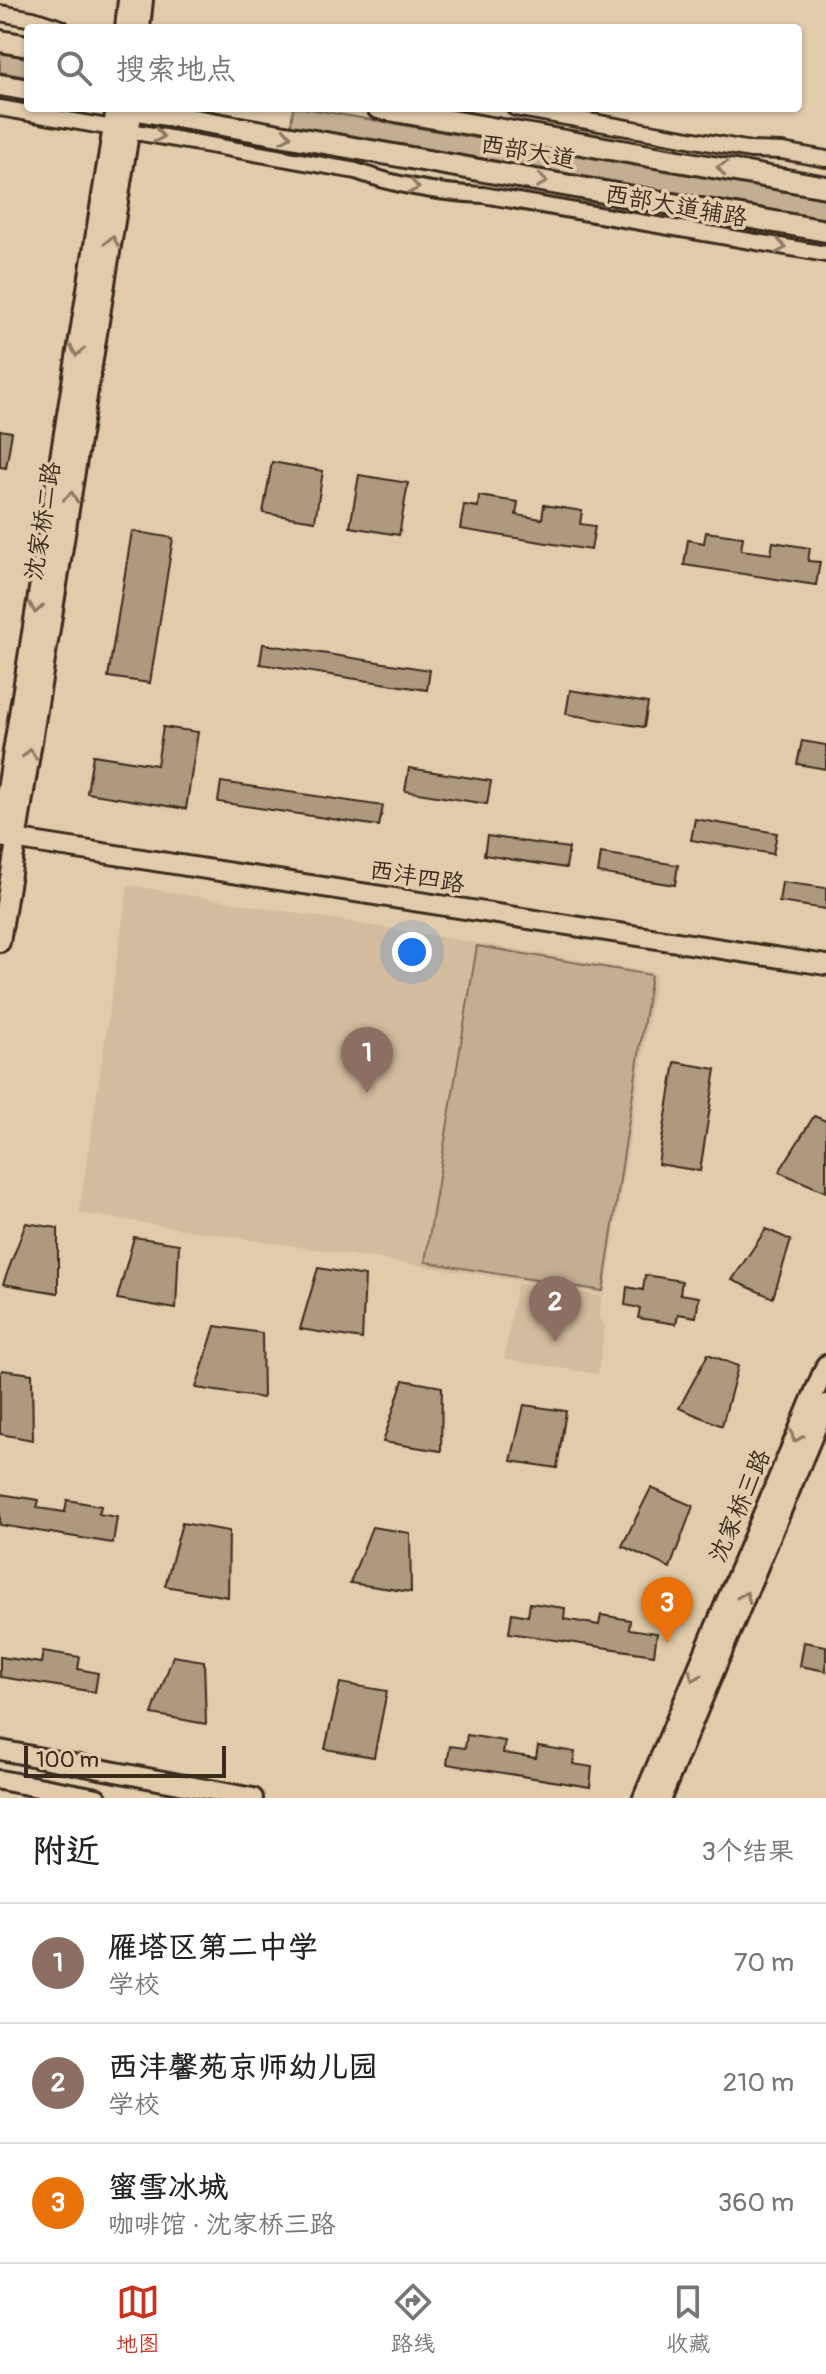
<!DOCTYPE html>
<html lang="zh">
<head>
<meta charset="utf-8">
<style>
  body { margin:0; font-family:Pangolin,"LXGW WenKai TC",sans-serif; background:#f6f6f6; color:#222 }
  .scale { position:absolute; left:24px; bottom:20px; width:202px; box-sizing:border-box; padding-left:8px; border:4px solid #3b2a1e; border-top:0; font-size:22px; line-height:28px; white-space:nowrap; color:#3b2a1e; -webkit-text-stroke:6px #e1cbaa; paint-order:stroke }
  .you { position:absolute; left:412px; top:952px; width:28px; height:28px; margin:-20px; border:6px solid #fff; border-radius:50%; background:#1a73e8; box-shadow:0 0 0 12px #1a73e833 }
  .badge { display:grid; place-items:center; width:52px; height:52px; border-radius:50%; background:#c8321e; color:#fff; font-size:26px; font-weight:700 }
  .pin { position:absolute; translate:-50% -66px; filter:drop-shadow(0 2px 4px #0008) }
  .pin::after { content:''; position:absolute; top:42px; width:28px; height:24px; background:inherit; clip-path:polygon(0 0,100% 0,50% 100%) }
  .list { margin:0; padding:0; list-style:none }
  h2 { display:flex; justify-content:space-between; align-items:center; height:104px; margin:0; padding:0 32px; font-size:34px }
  h2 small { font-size:26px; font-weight:400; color:#767676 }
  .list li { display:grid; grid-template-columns:52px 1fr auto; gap:24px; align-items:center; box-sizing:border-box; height:120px; padding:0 32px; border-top:2px solid #e0e0e0 }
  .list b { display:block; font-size:30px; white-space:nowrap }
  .list p { margin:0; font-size:26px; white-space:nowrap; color:#767676 }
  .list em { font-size:26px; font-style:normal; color:#767676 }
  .icon { flex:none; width:44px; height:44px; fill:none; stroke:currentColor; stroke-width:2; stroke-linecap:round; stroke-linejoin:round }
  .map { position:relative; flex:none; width:826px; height:1798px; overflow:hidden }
  .search { position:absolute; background:#fff; box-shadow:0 2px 6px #0004; left:24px; right:24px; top:24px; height:88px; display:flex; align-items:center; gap:20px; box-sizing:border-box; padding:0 28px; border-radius:8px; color:#767676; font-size:30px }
  .sheet { height:464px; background:#fff }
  nav { display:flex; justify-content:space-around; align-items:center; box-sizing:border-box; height:112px; border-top:2px solid #e0e0e0; background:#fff; font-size:22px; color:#767676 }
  nav a { display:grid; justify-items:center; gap:4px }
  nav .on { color:#c8321e }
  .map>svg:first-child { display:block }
</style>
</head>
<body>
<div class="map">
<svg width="826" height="1798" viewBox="0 0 826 1798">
  <rect width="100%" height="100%" fill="#e1cbaa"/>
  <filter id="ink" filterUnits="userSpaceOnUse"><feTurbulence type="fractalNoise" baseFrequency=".0125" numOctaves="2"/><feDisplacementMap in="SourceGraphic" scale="16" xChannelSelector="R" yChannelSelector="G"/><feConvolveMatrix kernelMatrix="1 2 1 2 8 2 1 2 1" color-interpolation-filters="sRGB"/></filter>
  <g filter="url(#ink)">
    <path fill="#d2bc9d" d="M128,885l528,88 -51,321 -526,-81z
      M517,1283l85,13 -3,21 6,8 -7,49 -94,-15z"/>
    <path fill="#c3ae91" stroke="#7f6c58" stroke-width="2" d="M0,53l28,5v19l-28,-5z
      M293,108h11l522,91v20l-535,-94z
      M477,946l174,29 -48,316 -178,-29z"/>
    <path fill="#ae997f" stroke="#3b2a1e" stroke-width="2" d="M0,430l12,2 -6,36 -6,-1z
      M272,462l51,9 -8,50 -52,-8z
      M359,475l49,8 -9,52 -49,-8z
      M479,496l39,6 -2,13 26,4 2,-14 38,6 -2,13 15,2 -4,24 -131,-21 4,-24 14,2z
      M132,531l41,7 -23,145 -42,-6z
      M706,532l37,5 -2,13 30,4 2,-12 37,6 -2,13 12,1 -4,23 -132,-20 4,-25 16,3z
      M263,644l167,26 -3,20 -167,-26z
      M570,690l78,13 -4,24 -78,-13z
      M163,727l35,5 -12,77 -99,-16 6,-38 64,10z
      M802,741l24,4v24l-29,-5z
      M409,768l82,13 -4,23 -82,-13z
      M221,782l162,24 -4,20 -161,-24z
      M695,819l82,14 -4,21 -82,-14z
      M487,836l82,12 -3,20 -82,-13z
      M601,853l77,12 -3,20 -77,-12z
      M782,882l44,6v21l-47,-7z
      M675,1062l41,7 -16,102 -42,-7z
      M814,1116l12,5v71l-47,-20z
      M26,1223l32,5v65l-55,-9z
      M766,1229l25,11 -18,58 -41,-18z
      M134,1237l45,7 -3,65 -59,-10z
      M318,1268l47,8 -3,63 -62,-10z
      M645,1275l37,6 -2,13 19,3 -3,20 -18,-3 -2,10 -38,-6 2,-10 -15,-3 2,-18 16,3z
      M215,1326l47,7 1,65 -67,-10z
      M708,1354l30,12 -16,60 -43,-18z
      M2,1370l30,4 1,66 -33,-6v-59z
      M403,1380l39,7 -1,64 -58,-9z
      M524,1405l42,6 -9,57 -46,-7z
      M651,1488l42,18 -23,62 -48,-22z
      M0,1494l39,6 -2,8 28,4 2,-12 34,6 -2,8 18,3 -4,26 -113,-18z
      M182,1523l47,8 -1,66 -63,-11z
      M372,1527l38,6 1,59 -61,-9z
      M530,1603l35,5 -1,11 35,6 2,-10 29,5 -1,9 28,4 -3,22 -145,-22 3,-20 16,3z
      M804,1642l22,4v25l-26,-5z
      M43,1651l37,6 -2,12 20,4 -3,19 -95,-15v-20l41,6z
      M173,1656l31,5 2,63 -54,-10z
      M340,1683l47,8 -13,66 -49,-8z
      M467,1735l38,6 -2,12 33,5 2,-12 37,6 -2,12 19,3 -2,20 -143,-23 3,-18 15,2z"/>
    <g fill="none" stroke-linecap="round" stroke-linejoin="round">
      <g stroke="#3b2a1e" stroke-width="20">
        <path id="street" d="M0,13l33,6 28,9
          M0,108l356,63c41,15 83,22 127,24l343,59
          M515,108l236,42 31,1 44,8"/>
      </g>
      <g stroke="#3b2a1e" stroke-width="24">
        <path id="secondary" d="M125,28l3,-28
          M140,28l3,-28
          M0,833l116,-725
          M0,837l826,128
          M0,942l133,-834
          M0,1750l253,48
          M0,1780l97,18
          M643,1798l183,-433
          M661,1798l165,-394"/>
      </g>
      <g stroke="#3b2a1e" stroke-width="26">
        <path id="primary" d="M0,41l28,5
          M0,85l28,5
          M126,108l700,123
          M378,108l448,79"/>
      </g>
      <use href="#street" stroke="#e1cbaa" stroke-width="14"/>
      <use href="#secondary" stroke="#e1cbaa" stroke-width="18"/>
      <use href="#primary" stroke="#e1cbaa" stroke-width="20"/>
    </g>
    <defs><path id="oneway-chevron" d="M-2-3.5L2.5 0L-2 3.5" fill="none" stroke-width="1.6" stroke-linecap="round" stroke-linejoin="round" transform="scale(2)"/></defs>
    <g stroke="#8e7a64">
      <use href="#oneway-chevron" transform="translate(159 136) rotate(10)"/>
      <use href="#oneway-chevron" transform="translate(286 136) rotate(10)"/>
      <use href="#oneway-chevron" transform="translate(722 168) rotate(-170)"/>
      <use href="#oneway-chevron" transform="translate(542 181) rotate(10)"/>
      <use href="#oneway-chevron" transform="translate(414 187) rotate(10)"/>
      <use href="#oneway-chevron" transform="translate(112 241) rotate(-81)"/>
      <use href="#oneway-chevron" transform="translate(781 247) rotate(10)"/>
      <use href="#oneway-chevron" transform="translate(77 351) rotate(99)"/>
      <use href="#oneway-chevron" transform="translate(71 497) rotate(-81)"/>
      <use href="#oneway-chevron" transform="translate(36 608) rotate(99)"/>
      <use href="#oneway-chevron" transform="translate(30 754) rotate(-81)"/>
      <use href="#oneway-chevron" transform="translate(796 1437) rotate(113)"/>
      <use href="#oneway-chevron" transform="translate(745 1597) rotate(-67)"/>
      <use href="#oneway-chevron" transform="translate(694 1676) rotate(113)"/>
    </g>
  </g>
  <g text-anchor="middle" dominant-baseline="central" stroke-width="7" stroke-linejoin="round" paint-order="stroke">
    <g font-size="24" fill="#3b2a1e" stroke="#e1cbaa">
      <text transform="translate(528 152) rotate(10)">西部大道</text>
      <text transform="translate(676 206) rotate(10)">西部大道辅路</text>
      <text transform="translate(43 521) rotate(-81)">沈家桥二路</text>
      <text transform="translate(417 877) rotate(9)">西沣四路</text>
      <text transform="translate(740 1506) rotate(-67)">沈家桥三路</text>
    </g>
  </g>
</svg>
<div class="scale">100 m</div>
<div class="you"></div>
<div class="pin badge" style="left:367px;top:1093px;background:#8d6e63">1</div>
<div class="pin badge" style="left:555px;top:1342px;background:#8d6e63">2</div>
<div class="pin badge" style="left:667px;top:1643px;background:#e8710a">3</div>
<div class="search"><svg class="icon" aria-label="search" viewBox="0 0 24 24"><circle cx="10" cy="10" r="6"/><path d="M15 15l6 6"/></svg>搜索地点</div>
</div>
<section class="sheet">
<h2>附近<small>3个结果</small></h2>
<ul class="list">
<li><span class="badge" style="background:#8d6e63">1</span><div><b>雁塔区第二中学</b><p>学校</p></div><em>70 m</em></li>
<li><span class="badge" style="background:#8d6e63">2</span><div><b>西沣馨苑京师幼儿园</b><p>学校</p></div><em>210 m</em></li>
<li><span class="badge" style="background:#e8710a">3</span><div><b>蜜雪冰城</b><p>咖啡馆 · 沈家桥三路</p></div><em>360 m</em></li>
</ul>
</section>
<nav>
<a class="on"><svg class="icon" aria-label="map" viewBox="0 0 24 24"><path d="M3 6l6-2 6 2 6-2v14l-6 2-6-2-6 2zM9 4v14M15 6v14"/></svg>地图</a>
<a><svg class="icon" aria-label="directions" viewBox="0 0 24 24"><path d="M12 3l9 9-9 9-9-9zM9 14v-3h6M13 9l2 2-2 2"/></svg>路线</a>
<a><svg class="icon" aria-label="saved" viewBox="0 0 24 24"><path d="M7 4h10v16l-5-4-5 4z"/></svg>收藏</a>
</nav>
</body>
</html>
